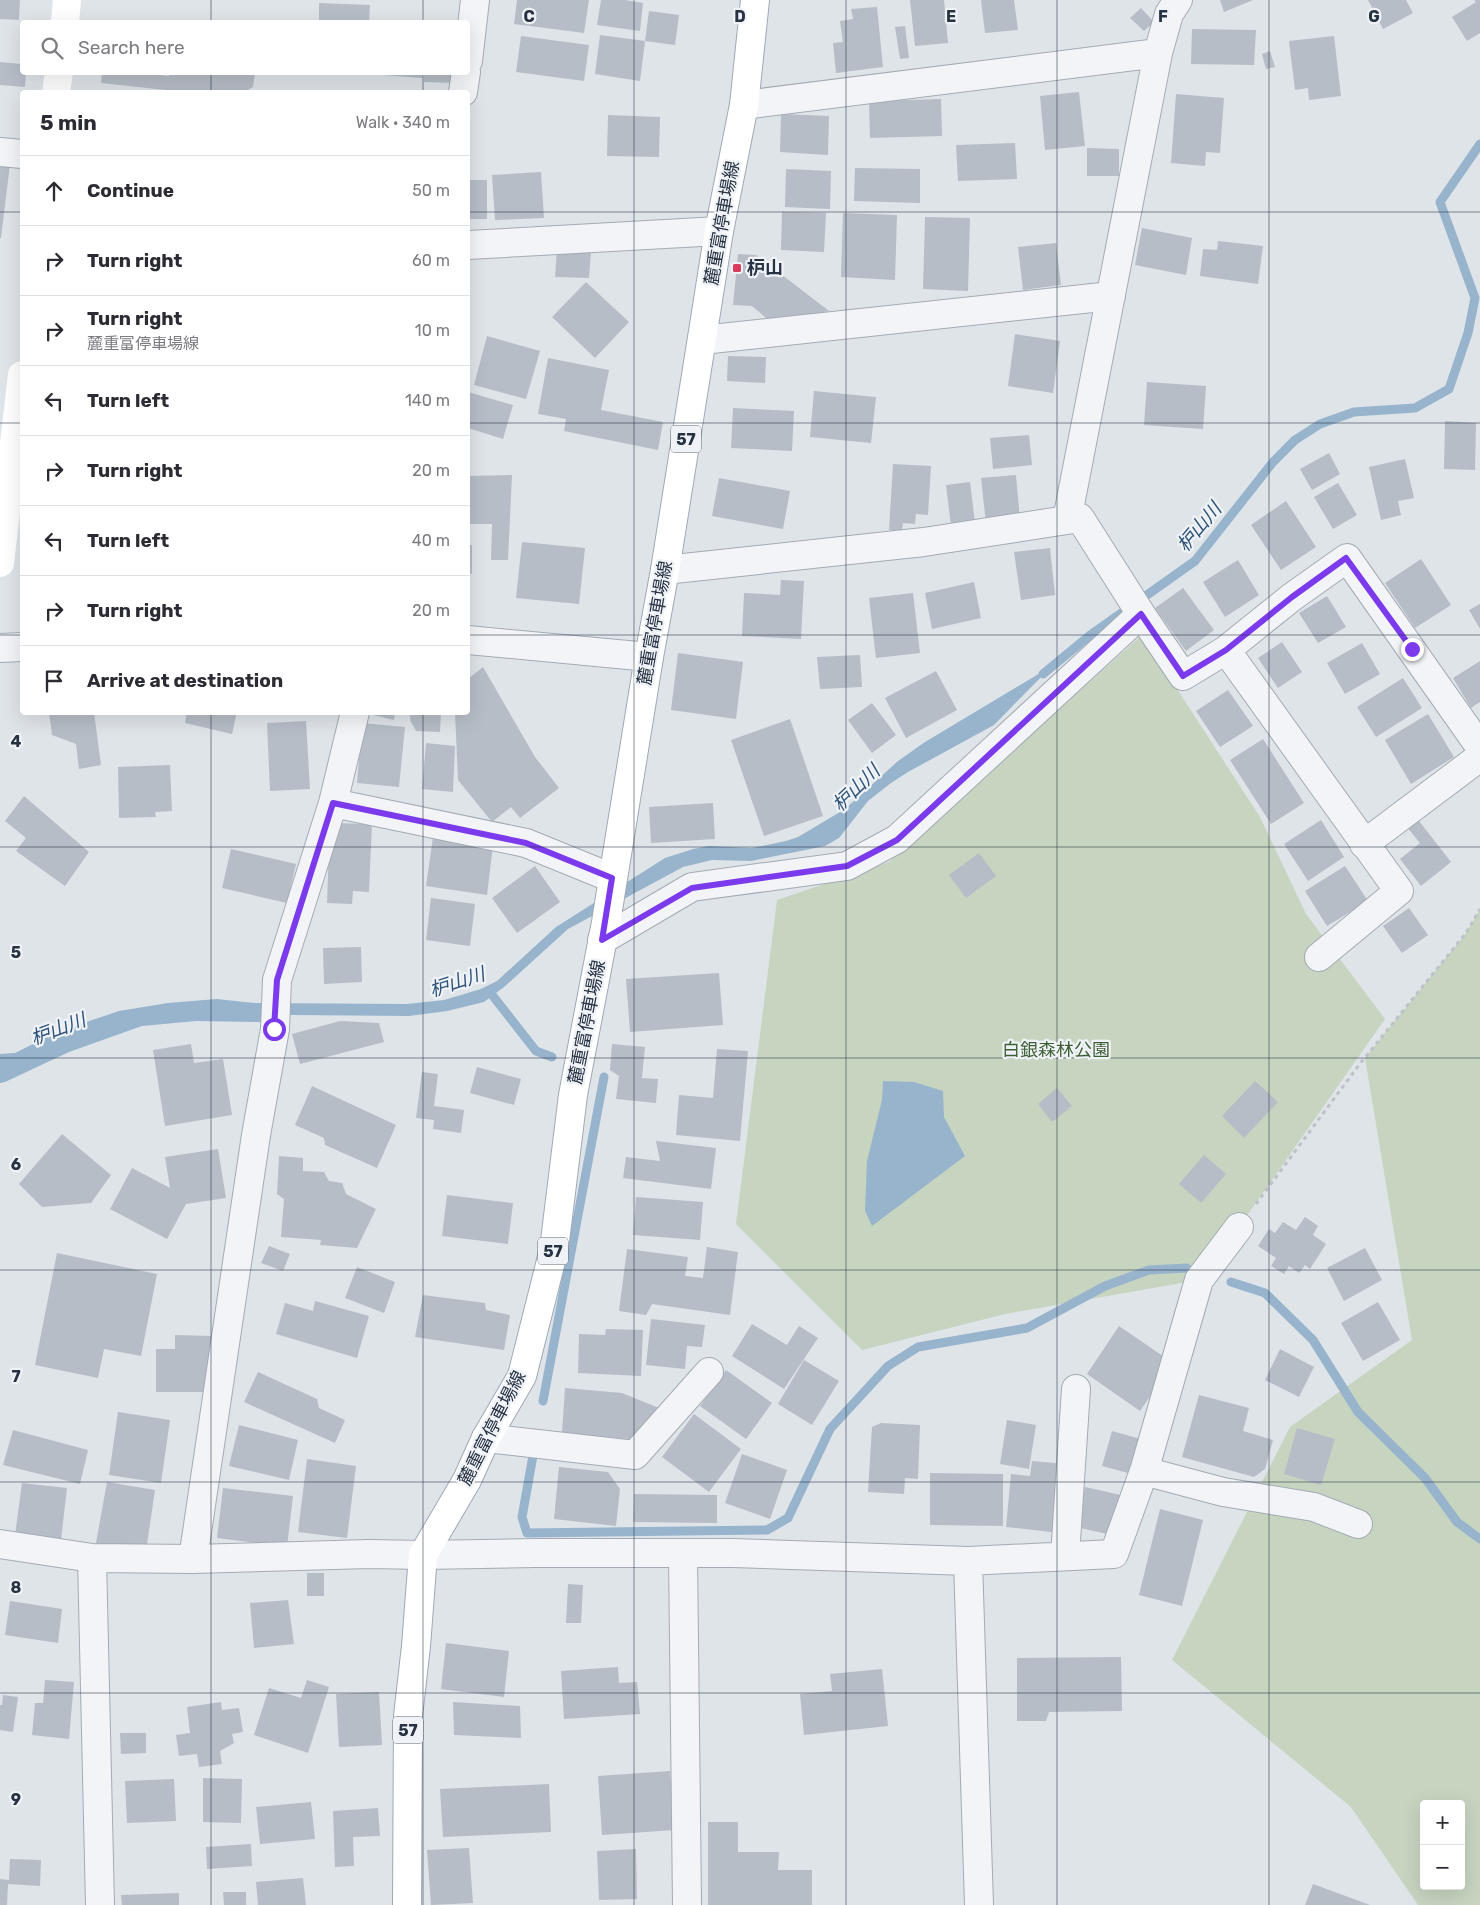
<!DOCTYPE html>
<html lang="en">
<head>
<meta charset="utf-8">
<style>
  body { margin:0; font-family:Rubik,"Noto Sans JP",sans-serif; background:#f7f7f7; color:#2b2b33 }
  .controls { position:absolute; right:15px; bottom:15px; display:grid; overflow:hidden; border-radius:5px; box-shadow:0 5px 20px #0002 }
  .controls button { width:45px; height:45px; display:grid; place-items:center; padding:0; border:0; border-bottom:1px solid #e1e1e2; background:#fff; color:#2b2b33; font:25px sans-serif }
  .stop { position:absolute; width:15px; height:15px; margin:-11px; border:4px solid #7c3aed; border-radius:50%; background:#fff }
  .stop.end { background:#7c3aed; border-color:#fff; box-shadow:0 1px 5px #0008 }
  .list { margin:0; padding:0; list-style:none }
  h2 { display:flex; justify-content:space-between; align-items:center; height:65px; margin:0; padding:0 20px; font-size:21px }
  h2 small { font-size:16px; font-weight:400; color:#7c7c81 }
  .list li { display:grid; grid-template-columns:32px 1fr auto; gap:15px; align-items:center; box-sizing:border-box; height:70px; padding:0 20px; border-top:1px solid #e1e1e2 }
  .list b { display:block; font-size:19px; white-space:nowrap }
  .list p { margin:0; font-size:16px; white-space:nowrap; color:#7c7c81 }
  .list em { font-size:16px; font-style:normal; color:#7c7c81 }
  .icon { flex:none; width:28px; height:28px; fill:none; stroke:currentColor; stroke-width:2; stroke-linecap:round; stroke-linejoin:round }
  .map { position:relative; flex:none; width:1480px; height:1905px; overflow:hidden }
  .search { position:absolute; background:#fff; box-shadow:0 5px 20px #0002; left:20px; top:20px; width:450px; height:55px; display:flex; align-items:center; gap:12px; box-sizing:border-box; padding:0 18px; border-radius:5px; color:#7c7c81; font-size:19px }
  .panel { position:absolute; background:#fff; box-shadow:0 5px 20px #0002; left:20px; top:90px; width:450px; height:625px; border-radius:5px }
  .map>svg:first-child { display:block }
</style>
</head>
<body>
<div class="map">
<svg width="1480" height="1905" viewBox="0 0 1480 1905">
  <rect width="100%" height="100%" fill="#dfe4e9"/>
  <path fill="#c6d4c0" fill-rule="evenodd" d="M1142,635l118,182 46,97 79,105 -146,208 -40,53 -194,34 -143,36 -126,-126 41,-324 112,-38z
    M1480,909v996h-62l-67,-98 -179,-147 118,-233 122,-87 -47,-282 101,-125zM1424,1804h37v82h-37z"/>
  <path fill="#97b4cc" d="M1052,666l-58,59 -86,47 -17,11 -23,18 -29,37 -14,8 -74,15 -39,-1 -29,7 -115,62 -64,58 -20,15 -37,9 -38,5 -118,-1 -31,7 -64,-1 -54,5 -73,26 -64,30 -5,1v-29l15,-1 42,-21 62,-21 49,-8 49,-4 37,4 153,1 37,-4 37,-11 16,-8 59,-54 109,-69 28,-9 16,-3 43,2 34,-7 12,-4 47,-28 53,-48 27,-19z
    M883,1081l31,1 29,9 1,26 21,39 -93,70 -7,-15 2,-50 15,-61z"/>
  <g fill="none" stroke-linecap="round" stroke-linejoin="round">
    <path stroke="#97b4cc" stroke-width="9" d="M1043,674l46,-38 106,-75 78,-99 22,-22 25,-16 34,-12 61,-4 34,-19 19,-56 7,-35 -35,-96 40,-58
      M489,991l47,60 16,6
      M1231,1282l34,11 48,47 45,72 67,66 32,44 23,17
      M543,1401l61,-324
      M534,1450l-12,67 5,16 240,-3 21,-12 42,-89 58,-63 30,-19 109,-19 78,-42 44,-16 38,-2"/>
  </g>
  <path fill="#b6bdc7" d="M0,0h20l-1,20 -19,-1z
    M517,0h72l-5,33 -70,-9z
    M601,0h24l18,3 -3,28 -43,-6z
    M910,0h34l4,43 -33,3z
    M981,0h33l4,30 -33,3z
    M1220,0h33l-29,12z
    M1368,0h38l7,13 -30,16z
    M1474,0h6v33l-13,8 -15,-24 24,-15z
    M319,3l51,2 -1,17h-50z
    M877,7l6,60 -47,6 -3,-30 10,-1 -3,-21 13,-2 -2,-10z
    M1141,8l13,14 -10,9 -14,-13z
    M649,11l30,4 -4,30 -30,-4z
    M905,26l4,32 -9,1 -5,-32z
    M1192,29l64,1 -2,35 -63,-1z
    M600,35l45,6 -5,40 -45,-7z
    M521,36l68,9 -5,36 -68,-9z
    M1334,36l7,60 -32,4 -1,-12 -13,2 -6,-49z
    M1270,51l5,16 -9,2 -4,-15z
    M0,62l22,2v8h4l-1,15 -25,-2z
    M102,72h35l32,4v-4h86l-2,15 -9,5h-60l-83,-9z
    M370,72h53l-1,6 -52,-4z
    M424,72h33v11l-33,-1z
    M1079,92l6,54 -40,4 -5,-54z
    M1176,94l48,4 -4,55 -14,-1 -1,14 -34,-3z
    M941,99l1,37 -72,2 -1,-37z
    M781,114l48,2 -1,39 -48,-3z
    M608,115l52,2 -1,40 -52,-1z
    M1015,143l2,36 -59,2 -2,-36z
    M1087,148l32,1v27h-32z
    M0,163l10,1 -9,74h-1z
    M855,168l65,1v34l-66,-2z
    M786,169l45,2 -1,38 -45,-2z
    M541,172l3,46 -49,2 -3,-45z
    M468,180h19v39h-19z
    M782,212l44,1 -2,39 -43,-2z
    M843,213l54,2 -2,65 -54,-3z
    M925,217l45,1 -2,73 -45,-2z
    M1142,228l50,10 -6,37 -51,-10z
    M1218,241l45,5 -5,38 -58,-8 3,-27 14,1z
    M1056,243l5,42 -38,5 -5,-43z
    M557,248l34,3 -2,27 -34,-1z
    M738,254l18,1 73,56 -53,10 -10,-3 -14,-12 -19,-1z
    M586,282l43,40 -34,36 -43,-41z
    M1015,334l45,7 -7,52 -45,-7z
    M487,336l53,15 -14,48 -52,-14z
    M728,356l38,1 -1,26 -38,-2z
    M548,358l61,12 -8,40 62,12 -5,28 -94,-19 2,-12 -28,-5z
    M1147,382l59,4 -3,43 -59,-4z
    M814,391l62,6 -5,46 -61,-6z
    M468,392l45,13 -10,34 -35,-11z
    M733,408l61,3 -2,40 -61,-3z
    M1445,421l31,2 -1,47 -31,-1z
    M1029,435l3,30 -39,4 -3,-31z
    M1329,453l11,21 -28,16 -12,-21z
    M1405,459l9,39 -16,3 3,14 -20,5 -12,-53z
    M893,464l38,2 -3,49 -12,-1 -1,10 -12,-1 -1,8 -13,-1z
    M512,475l-4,85h-17l1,-36h-24v-48z
    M1016,475l4,45 -34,4 -5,-46z
    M719,478l71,13 -7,38 -71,-13z
    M970,482l5,41 -24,3 -5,-41z
    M1338,483l19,32 -24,14 -19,-32z
    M1286,501l30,46 -35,23 -30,-45z
    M522,542l63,6 -6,56 -63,-6z
    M468,545h4v29h-4z
    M1050,548l5,47 -34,5 -7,-48z
    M1421,559l30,46 -36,23 -30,-45z
    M1238,560l21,35 -34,22 -22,-35z
    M781,580l23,1 -3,58 -59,-3 2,-43 36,2z
    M974,582l7,36 -49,11 -7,-36z
    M1183,588l31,42 -28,21 -31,-43z
    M913,593l7,60 -44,5 -7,-60z
    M1327,596l19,31 -28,16 -19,-30z
    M1480,604v25l-11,-19z
    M1282,642l20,30 -24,16 -20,-30z
    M1362,643l18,31 -35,20 -18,-31z
    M678,653l65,9 -7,57 -65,-9z
    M860,655l2,32 -42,2 -3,-32z
    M1480,661v41l-9,6 -18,-30z
    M483,667l52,90 24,31 -39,30 -9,-11 -19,15 -34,-42 -3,-68h13v-33z
    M936,671l21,39 -51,28 -21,-40z
    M1403,678l19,30 -46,29 -19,-30z
    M1228,690l25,36 -33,21 -24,-36z
    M872,703l24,32 -24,18 -24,-33z
    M49,712h45l7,53 -22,4 -3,-25 -24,-9z
    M187,712h50l-5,22 -47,-11z
    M360,712h35l-1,8z
    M409,712h32l-1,20 -24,-1 -5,-9z
    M1428,714l26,43 -43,27 -26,-44z
    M790,719l33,97 -59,20 -33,-96z
    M306,721l4,68 -40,2 -3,-68z
    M362,723l43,4 -6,60 -42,-4z
    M1263,739l41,64 -33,21 -41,-64z
    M426,743l29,3 -2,46 -31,-3z
    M170,765l2,46 -17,1 1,5 -37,1 -1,-51z
    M24,796l65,56 -24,34 -49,-35 10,-13 -21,-17z
    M713,803l2,36 -64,4 -2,-36z
    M1416,817l35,45 -30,24 -21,-27 20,-16 -14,-17z
    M1321,820l23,37 -36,24 -24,-37z
    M330,823l42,1 -3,68 -16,-1 -1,13 -25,-1z
    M433,837l60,8 -6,50 -61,-9z
    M231,849l65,15 -9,39 -65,-15z
    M979,853l17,23 -30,22 -17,-23z
    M535,866l25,36 -43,31 -25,-35z
    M1345,866l23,35 -41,25 -22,-35z
    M431,898l44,6 -5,42 -44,-6z
    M1409,908l19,27 -26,18 -19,-27z
    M361,947l1,35 -38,2 -1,-36z
    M719,973l4,52 -93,7 -4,-53z
    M340,1021l39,2 5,19 -84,22 -8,-30z
    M191,1044l3,19 29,-4 9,56 -67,11 -12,-76z
    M612,1044l33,3 -3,31 16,1 -2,24 -40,-4 3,-23 -9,-6z
    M717,1049l31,2 -8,90 -64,-6 3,-40 34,3z
    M477,1067l44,12 -7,26 -44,-12z
    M422,1072l16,2 -4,32 30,4 -3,23 -28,-4 1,-9 -18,-2z
    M1255,1081l23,21 -34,36 -22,-22z
    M312,1086l84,39 -19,43 -52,-23 -1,-7 -29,-13z
    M1057,1088l15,18 -20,16 -14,-18z
    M62,1134l49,41 -20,28 -49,4 -23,-23z
    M656,1141l60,7 -5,41 -88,-11 3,-21 34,4z
    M218,1149l8,49 -40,6 -19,35 -57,-30 22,-41 38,20 -5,-31z
    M1204,1155l22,19 -25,29 -22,-19z
    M279,1156l24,2v13l21,1 5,9 13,2 4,11 30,15 -19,39 -37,-3 1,-5 -40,-3 3,-38 -7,-5z
    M447,1195l66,8 -5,41 -66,-8z
    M636,1197l67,5 -3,38 -67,-5z
    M1305,1217l13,9 -5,9 13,9 -16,25 -5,-4 -6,8 -10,-7 -5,8 -13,-8 5,-8 -18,-12 11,-17 6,4 8,-11 13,8z
    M269,1246l21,8 -7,17 -22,-8z
    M707,1247l31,5 -8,63 -78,-11 -6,11 -27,-4 8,-62 61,8 -3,19 18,2z
    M1365,1248l17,32 -38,21 -17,-33z
    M57,1253l100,21 -16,82 -37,-7 -6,29 -63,-13z
    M357,1267l38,15 -11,31 -39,-15z
    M423,1295l62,8 1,7 24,5 -6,35 -89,-13z
    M315,1301l54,15 -12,42 -81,-24 9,-31 28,8z
    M1378,1302l22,38 -37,21 -22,-38z
    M651,1319l54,6 -3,22 -15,-1 -2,23 -39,-4z
    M752,1324l35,21 12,-19 19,12 -34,51 -52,-33z
    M1119,1326l54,37 -33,48 -53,-37z
    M606,1329l37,1 -2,46 -63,-3 1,-39 26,1z
    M175,1335l37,1v56h-56v-43h19z
    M1280,1349l34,18 -15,30 -34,-17z
    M804,1360l35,21 -27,44 -34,-21z
    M726,1370l46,33 -26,36 -46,-33z
    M258,1372l59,27 2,9 26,12 -10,23 -91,-41z
    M565,1388l57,5 37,15 -29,31 -68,-6z
    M1199,1395l50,13 -6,23 30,9 -8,29 -11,8 -72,-20z
    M118,1412l52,8 -9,63 -52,-8z
    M694,1414l47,35 -32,43 -47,-35z
    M1007,1420l29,5 -7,44 -29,-5z
    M881,1423l39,2 -2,54 -13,-1 -1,16 -36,-2 4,-65z
    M239,1425l59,15 -9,40 -60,-14z
    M1297,1428l38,11 -14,46 -37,-11z
    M13,1430l75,20 -8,34 -77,-19z
    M1112,1431l36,10 -9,35 -37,-10z
    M742,1454l45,16 -17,49 -45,-16z
    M307,1459l49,7 -9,72 -49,-6z
    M1032,1461l34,3 -6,69 -54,-6 5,-53 19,2z
    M559,1467l49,5 12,17 -4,37 -62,-7z
    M930,1473l73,1v52l-73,-1z
    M107,1482l48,8 -9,61 -50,-8z
    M22,1483l45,5 -6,52 -46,-5z
    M1085,1487l40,9 -9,40 -40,-9z
    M223,1488l70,8 -6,51 -70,-9z
    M634,1494l83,1v28l-84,-1z
    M1160,1509l43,11 -21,86 -43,-11z
    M307,1573h17v23h-17z
    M568,1584l15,1 -2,38h-15z
    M288,1600l6,44 -40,4 -4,-45z
    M10,1601l52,8 -4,34 -53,-8z
    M446,1643l63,8 -5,46 -63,-8z
    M1121,1657l1,54 -73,1 -3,9h-29v-63z
    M618,1667l1,16 18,-1 3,32 -76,5 -3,-48z
    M882,1669l6,57 -84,9 -4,-41 32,-3 -2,-17z
    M45,1680l29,2 -5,57 -37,-4 3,-32h8z
    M307,1680l22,7 -21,66 -54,-18 15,-47 32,10z
    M379,1692l3,53 -43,2 -3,-53z
    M3,1695l15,2 -5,35 -13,-2v-25h2z
    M221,1702l1,8 17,-2 4,24 -11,2 2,9 -14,8 2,13 -23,3 -2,-13 -18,2 -3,-21 14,-2 -3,-26z
    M453,1702l67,4 1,32 -67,-3z
    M120,1733h26v20l-25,1z
    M670,1771l5,59 -73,5 -4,-59z
    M203,1778l39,1 -1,44 -38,-1z
    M174,1779l2,42 -49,2 -2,-42z
    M549,1784l2,48 -108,5 -3,-48z
    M311,1802l4,37 -55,5 -4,-37z
    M378,1808l2,28 -27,1 1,29 -19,1 -2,-56z
    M708,1822h30v30h41l-1,18h34v35h-104z
    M251,1844l1,22 -45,3 -1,-22z
    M469,1848l4,55 -42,2 -4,-55z
    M636,1849l1,50 -38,1 -2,-49z
    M10,1859l31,1 -1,26 -32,-2 -1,21h-7v-26l9,1z
    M303,1878l3,27h-48l-2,-23z
    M1313,1884l57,21h-65z
    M223,1892h23v13h-22z
    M179,1893v12h-57l-1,-10z"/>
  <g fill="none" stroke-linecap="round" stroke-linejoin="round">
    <g stroke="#a4abb4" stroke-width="30">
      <path id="street" d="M468,61l7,-61
        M463,92l3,-20
        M744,105l414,-52 11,-39 9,-14
        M0,152l22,2
        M468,245l251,-14
        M702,340l409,-44
        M1067,520l91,-467
        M665,570l259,-28 156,-24 61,96
        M468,640l181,17
        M0,648l22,-1
        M1226,650l173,241 -80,66
        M355,712l-22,91 193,40 86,35
        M1364,844l116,-87
        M602,940l90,-53 155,-21 50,-27 244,-225 42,62 43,-26 66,-53 55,-39 133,189
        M486,1438l149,17 74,-83
        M1144,1471l79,21 91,15 44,17
        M0,1544l92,14 101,1 176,-5 54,1 112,-2h198l235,8 146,-7 30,-83 55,-191 40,-53
        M683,1553l4,352
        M1065,1556l11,-167
        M92,1558l8,347
        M193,1559l63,-424 19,-106 2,-49 56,-177
        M968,1561l11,344"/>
    </g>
    <g stroke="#9ea9b6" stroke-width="30">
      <path id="primary" d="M407,1905l1,-189 8,-70 7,-91 44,-75 19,-42 36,-62 32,-127 19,-154 33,-173 43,-265 16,-87 54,-339 25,-126 11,-105"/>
    </g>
    <path stroke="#bdc2c8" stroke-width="3" stroke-dasharray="4 4" stroke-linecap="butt" d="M1256,1204l103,-139 107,-132 14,-24"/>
    <use href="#street" stroke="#f2f4f7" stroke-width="28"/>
    <path stroke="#fff" stroke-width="28" d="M65,22l2,-22
      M56,92l3,-20
      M0,563l22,-188"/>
    <use href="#primary" stroke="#fff" stroke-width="28"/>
  </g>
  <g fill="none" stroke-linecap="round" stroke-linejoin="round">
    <path stroke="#7c3aed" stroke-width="6" d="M274,1029l3,-49 56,-177 193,40 86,35 -10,62 90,-52 155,-22 50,-26 244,-226 42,62 43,-26 66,-53 54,-39 66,91"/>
  </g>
  <path fill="none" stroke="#273242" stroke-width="1" stroke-opacity="0.55" d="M211,0v22M423,0v22M634,0v1905M846,0v1905M1057,0v1905M1269,0v1905M211,72v20M423,72v20M0,212h22M468,212h1012M0,423h22M468,423h1012M0,635h22M468,635h1012M211,712v1193M423,712v1193M0,847h1480M0,1058h1480M0,1270h1480M0,1482h1480M0,1693h1480"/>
  <rect fill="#d83b5b" stroke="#eff3f7" stroke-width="2" x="732" y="263" width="10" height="10" rx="2.5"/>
  <g text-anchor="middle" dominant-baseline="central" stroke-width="4.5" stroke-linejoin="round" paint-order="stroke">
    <g fill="#eff3f7" stroke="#636c78" stroke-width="1">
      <rect x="671" y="425.5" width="30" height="27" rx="4"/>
      <rect x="538" y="1237.5" width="30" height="27" rx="4"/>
      <rect x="393" y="1716.5" width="30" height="27" rx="4"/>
    </g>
    <g font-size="16" font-weight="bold" fill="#273242">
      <text x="686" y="439">57</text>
      <text x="553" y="1251">57</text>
      <text x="408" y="1730">57</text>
    </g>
    <g font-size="18" fill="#273242" stroke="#eff3f7">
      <text transform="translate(722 223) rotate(-80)">麓重富停車場線</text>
      <text transform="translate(655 623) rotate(-80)">麓重富停車場線</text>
      <text transform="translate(587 1022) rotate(-79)">麓重富停車場線</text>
      <text transform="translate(492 1428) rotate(-63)">麓重富停車場線</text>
    </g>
    <g font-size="18" font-weight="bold" fill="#273242" stroke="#eff3f7" text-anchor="start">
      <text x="747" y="268">枦山</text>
    </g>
    <g font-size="18" fill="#3e5f33" stroke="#eff3f7">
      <text x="1056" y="1050">白銀森林公園</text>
    </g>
    <g font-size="19" font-style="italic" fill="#2e5379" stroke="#eff3f7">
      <text transform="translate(1199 527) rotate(-50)">枦山川</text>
      <text transform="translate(856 788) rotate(-44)">枦山川</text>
      <text transform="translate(457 982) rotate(-18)">枦山川</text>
      <text transform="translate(58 1029) rotate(-21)">枦山川</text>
    </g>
  </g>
  <g font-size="16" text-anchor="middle" font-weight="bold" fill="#273242" stroke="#eff3f7" stroke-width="4.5" stroke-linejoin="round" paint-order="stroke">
    <text x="529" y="22">C</text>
    <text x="740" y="22">D</text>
    <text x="951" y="22">E</text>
    <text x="1163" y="22">F</text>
    <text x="1374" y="22">G</text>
    <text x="16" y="747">4</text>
    <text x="16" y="958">5</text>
    <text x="16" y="1170">6</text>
    <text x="16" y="1382">7</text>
    <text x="16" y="1593">8</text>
    <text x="16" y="1805">9</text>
  </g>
</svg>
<div class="controls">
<button>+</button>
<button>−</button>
</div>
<div class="stop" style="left:274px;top:1029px"></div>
<div class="stop end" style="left:1412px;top:649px"></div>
<div class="search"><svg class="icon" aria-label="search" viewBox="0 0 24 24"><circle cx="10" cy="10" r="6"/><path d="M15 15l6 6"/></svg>Search here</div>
<section class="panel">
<h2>5 min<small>Walk · 340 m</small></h2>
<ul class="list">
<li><svg class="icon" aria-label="ahead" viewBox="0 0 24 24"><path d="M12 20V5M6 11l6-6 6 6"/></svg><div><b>Continue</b></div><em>50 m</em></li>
<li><svg class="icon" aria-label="right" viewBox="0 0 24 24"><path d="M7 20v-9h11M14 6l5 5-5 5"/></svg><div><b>Turn right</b></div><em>60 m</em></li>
<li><svg class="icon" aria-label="right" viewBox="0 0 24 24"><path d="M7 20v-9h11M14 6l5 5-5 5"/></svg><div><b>Turn right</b><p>麓重富停車場線</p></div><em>10 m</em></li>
<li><svg class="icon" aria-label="left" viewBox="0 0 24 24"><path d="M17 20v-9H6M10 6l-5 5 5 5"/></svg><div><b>Turn left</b></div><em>140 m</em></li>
<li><svg class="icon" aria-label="right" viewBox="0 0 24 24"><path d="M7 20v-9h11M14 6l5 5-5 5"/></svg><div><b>Turn right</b></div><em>20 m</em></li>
<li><svg class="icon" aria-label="left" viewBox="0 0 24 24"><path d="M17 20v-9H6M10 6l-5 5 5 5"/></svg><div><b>Turn left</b></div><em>40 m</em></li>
<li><svg class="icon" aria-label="right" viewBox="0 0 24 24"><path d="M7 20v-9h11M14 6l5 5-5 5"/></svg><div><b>Turn right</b></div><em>20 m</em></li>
<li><svg class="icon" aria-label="arrive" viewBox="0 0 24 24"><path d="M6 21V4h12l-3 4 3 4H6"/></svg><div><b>Arrive at destination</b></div></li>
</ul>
</section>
</div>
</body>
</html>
